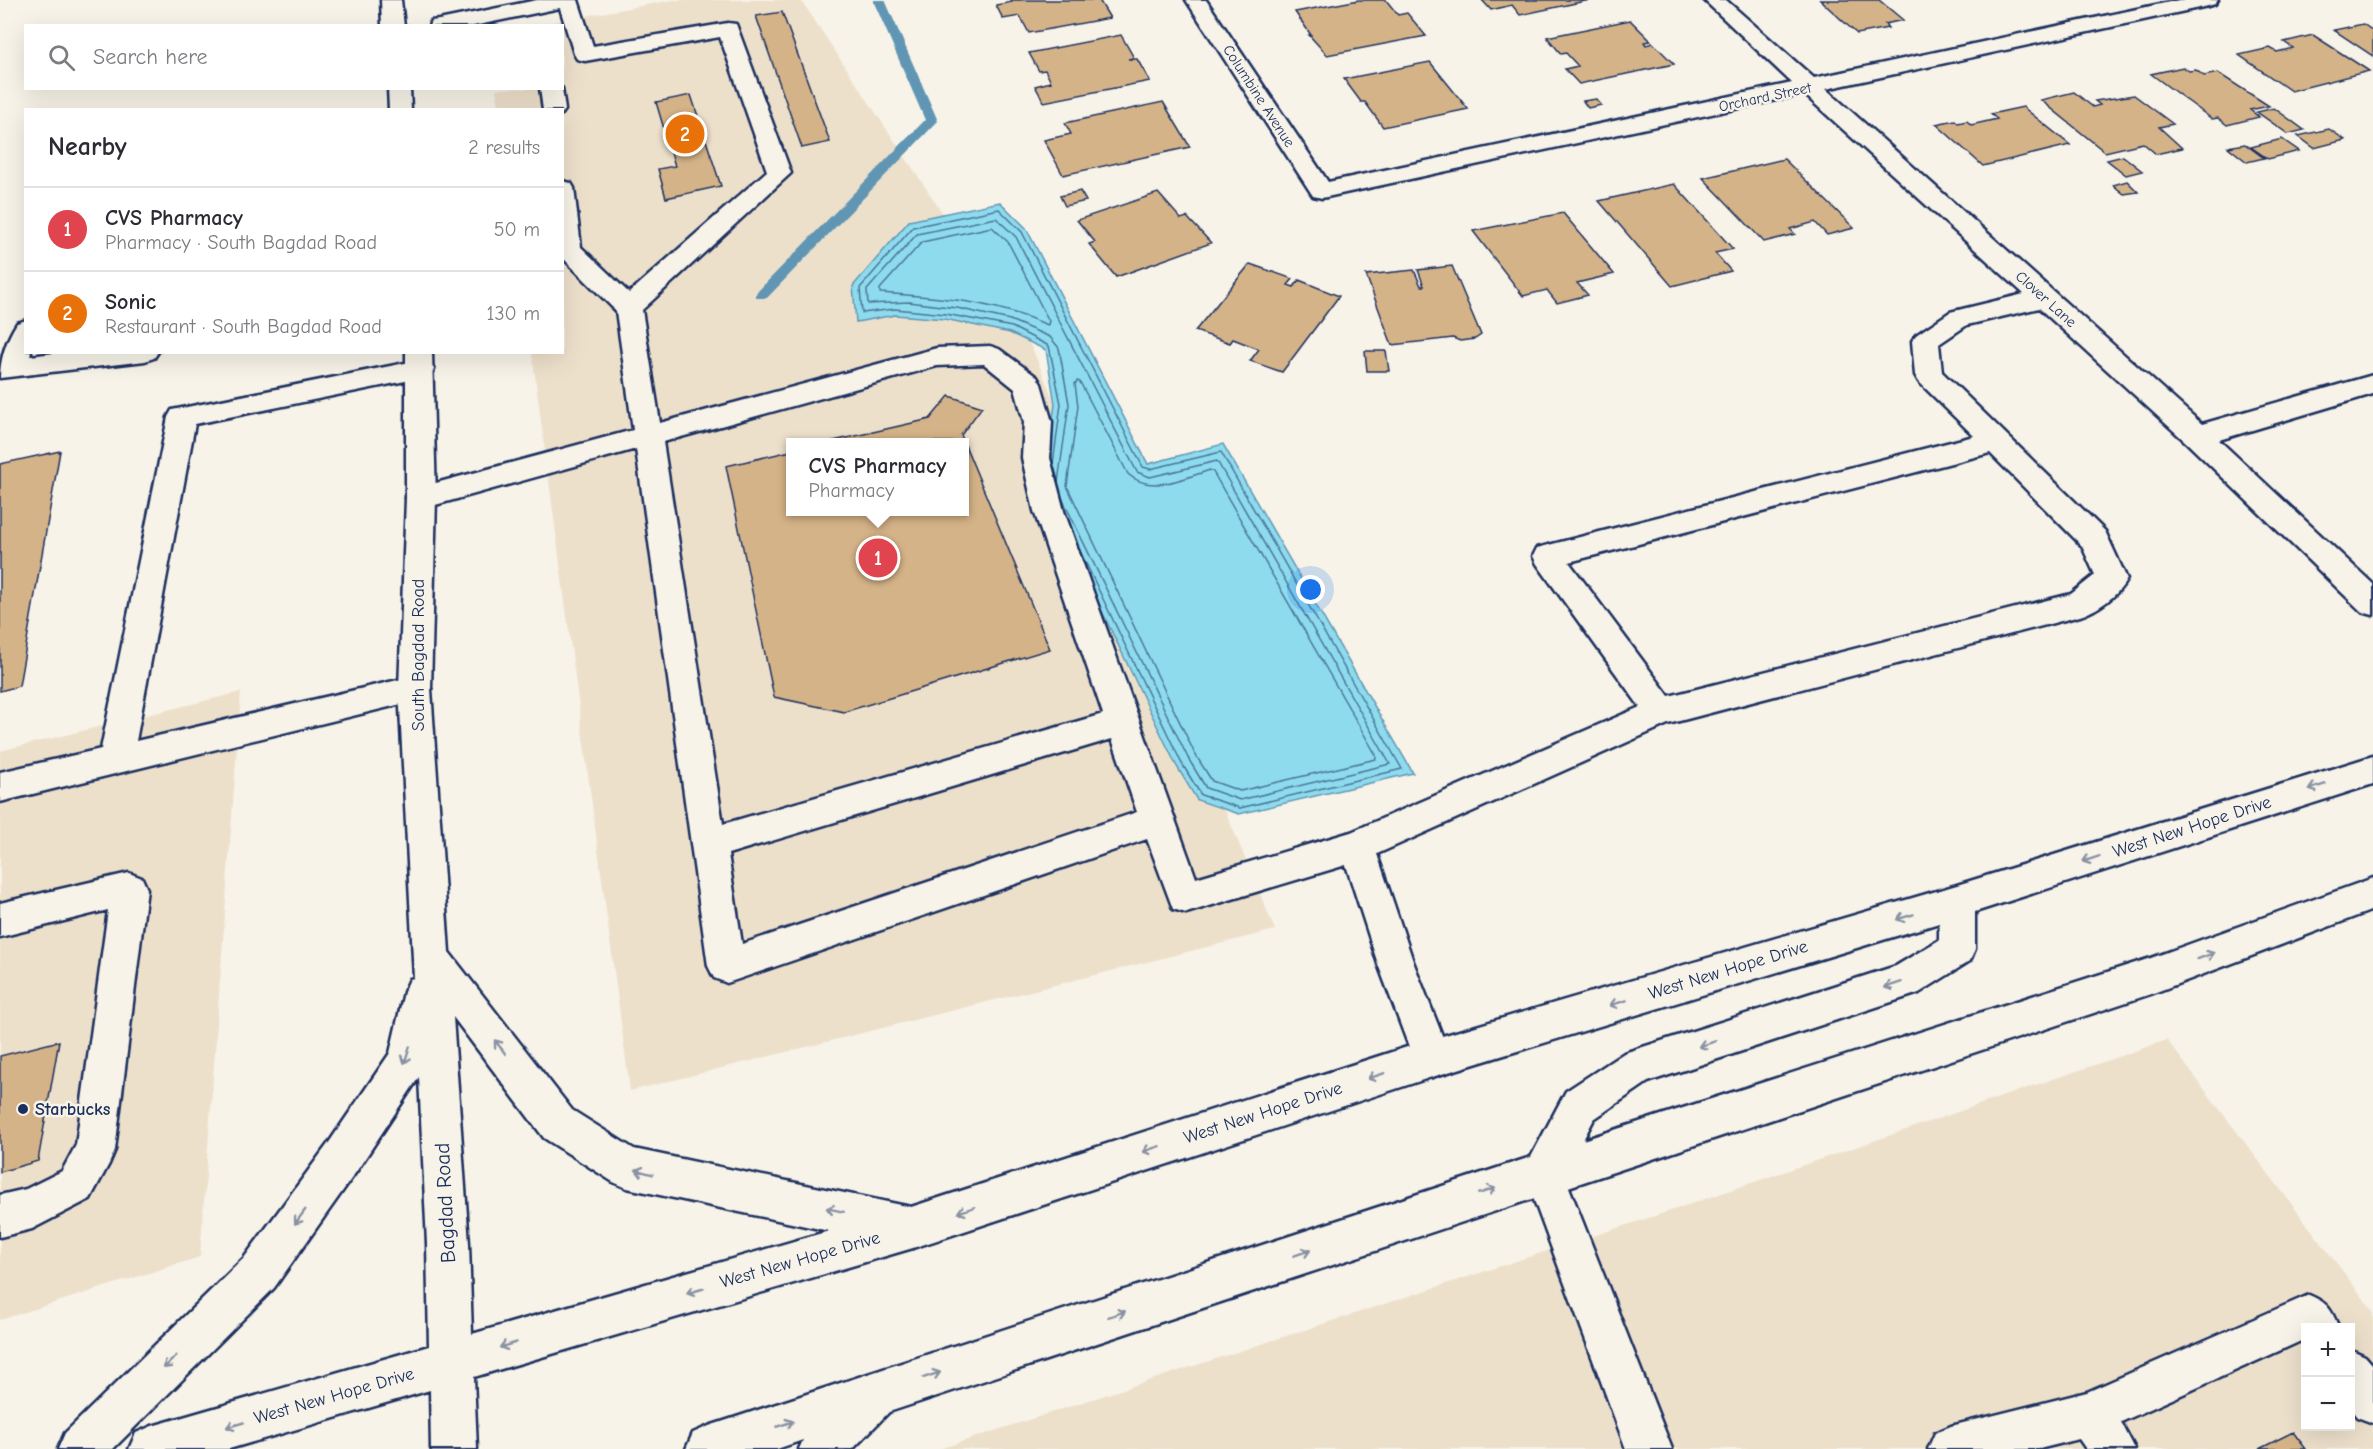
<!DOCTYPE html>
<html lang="en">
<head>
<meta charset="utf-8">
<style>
  body { margin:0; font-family:"Comic Neue",sans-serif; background:#f2f2f3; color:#2b2b33 }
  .controls { position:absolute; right:18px; bottom:18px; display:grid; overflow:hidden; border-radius:0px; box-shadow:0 6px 24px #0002 }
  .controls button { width:54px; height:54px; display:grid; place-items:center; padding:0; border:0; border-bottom:2px solid #e1e1e2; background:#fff; color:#2b2b33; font:30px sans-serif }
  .you { position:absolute; left:1311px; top:590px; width:21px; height:21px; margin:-15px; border:4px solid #fff; border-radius:50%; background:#1a73e8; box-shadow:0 0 0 9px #1a73e833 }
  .badge { display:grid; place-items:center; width:39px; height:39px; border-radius:50%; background:#0f766e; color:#fff; font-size:20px; font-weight:700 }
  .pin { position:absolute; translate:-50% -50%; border:3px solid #fff; box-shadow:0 2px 6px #0006 }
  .popup { position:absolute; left:786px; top:438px; width:183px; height:78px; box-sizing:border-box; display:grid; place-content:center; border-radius:0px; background:#fff; filter:drop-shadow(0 2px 4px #0005); font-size:20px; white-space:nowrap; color:#7c7c81 }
  .popup b { font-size:22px; color:#2b2b33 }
  .popup::after { content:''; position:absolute; left:50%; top:100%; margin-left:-12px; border:12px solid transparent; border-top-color:#fff }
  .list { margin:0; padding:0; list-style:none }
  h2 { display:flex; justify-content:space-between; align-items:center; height:78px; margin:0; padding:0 24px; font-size:26px }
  h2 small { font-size:20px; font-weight:400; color:#7c7c81 }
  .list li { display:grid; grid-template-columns:39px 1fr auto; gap:18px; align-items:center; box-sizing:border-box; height:84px; padding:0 24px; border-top:2px solid #e1e1e2 }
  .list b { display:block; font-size:22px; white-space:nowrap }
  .list p { margin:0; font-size:20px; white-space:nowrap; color:#7c7c81 }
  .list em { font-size:20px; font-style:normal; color:#7c7c81 }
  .icon { flex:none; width:33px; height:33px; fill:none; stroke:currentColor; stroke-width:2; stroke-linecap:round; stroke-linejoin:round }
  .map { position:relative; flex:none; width:2373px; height:1449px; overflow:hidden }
  .search { position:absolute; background:#fff; box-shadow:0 6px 24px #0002; left:24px; top:24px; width:540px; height:66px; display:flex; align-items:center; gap:15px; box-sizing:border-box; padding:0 21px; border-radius:0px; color:#7c7c81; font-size:22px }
  .panel { position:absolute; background:#fff; box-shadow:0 6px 24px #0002; left:24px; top:108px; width:540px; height:246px; border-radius:0px }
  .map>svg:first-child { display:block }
</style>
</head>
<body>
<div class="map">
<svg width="2373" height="1449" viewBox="0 0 2373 1449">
  <rect width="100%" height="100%" fill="#f7f3e8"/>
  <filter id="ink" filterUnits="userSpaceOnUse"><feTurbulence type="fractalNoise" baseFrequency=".0167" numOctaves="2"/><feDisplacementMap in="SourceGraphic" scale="12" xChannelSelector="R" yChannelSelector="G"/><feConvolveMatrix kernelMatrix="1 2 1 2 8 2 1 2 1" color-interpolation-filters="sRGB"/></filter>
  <g filter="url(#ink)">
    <path fill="#ede0cb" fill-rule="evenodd" d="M673,0h128l231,348 243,582 -645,161 -98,-738 30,-1v-242l-63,-1 -3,-20 66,-1v-62l-27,-1zM791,442h174v70h-174z
      M241,692l-41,565 -200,63v-569z
      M2167,1040l206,271v138h-1434l728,-237zM2306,1328h44v98h-44z"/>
    <path fill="#8edbee" stroke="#6096b4" stroke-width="1.5" d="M1000,202l26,26 122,236 75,-20 190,329 -174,41 -42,-14 -21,-35 -133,-276 12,-85 -9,-54 -36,-17 -65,-14 -50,-4 -39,7 -3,-36 56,-65z"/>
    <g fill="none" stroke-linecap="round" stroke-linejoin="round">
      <path stroke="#497498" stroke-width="1.5" d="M992,227l16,15 41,79 -1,4c-57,-24 -107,-28 -168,-32v-4l42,-47z
        M1077,381l3,1 48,92c23,21 56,4 82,-4l3,2 163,283v4l-136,32 -28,-10 -17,-27 -128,-268 11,-80 -3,-22z
        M1053,464l8,-60 -12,-58 -37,-19 -66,-13 -51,-5 -33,4 -2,-25 53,-61 86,-18 23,23 121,235 7,2 71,-17 181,317 -162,39 -39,-13 -20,-33 -100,-209
        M1058,482l11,-78 -10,-56 -9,-11 -40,-17 -53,-12 -48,-6 -41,2 -1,-14 50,-56 79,-16 20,19 121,235 13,5 67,-16 173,303 -150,36 -34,-12 -18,-30 -127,-262"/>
      <path fill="#6096b4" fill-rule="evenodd" d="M873,0h12l53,121 -171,177h-10l-2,-3 2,-3 168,-172z"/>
    </g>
    <path fill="#d5b388" stroke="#1b2f5e" stroke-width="1.5" d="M1011,0h88l11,18 -81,15 -9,-17 -17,3 -7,-14 16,-3z
      M1359,0h27l12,15 9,-2 19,23 -99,19 -18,-20h2l-16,-23z
      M1482,0h108l-70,15 -8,-10 -21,5z
      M1820,0h59l24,20 -18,4 3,4 -31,6z
      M782,12l48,130 -28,6 -46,-132z
      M1630,20l21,21 -7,1 2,3 7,-2 21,21 -95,20 -14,-15 13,-3 -12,-13 -5,1 -14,-17z
      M2363,24l10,7v25l-39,-26z
      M1121,35l13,23 -6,1h9l13,22 -106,21 -9,-16 16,-4 -6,-12 -6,1 -10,-18z
      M2313,35l56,36 -78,20 -52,-36 31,-7 7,4 16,-4 -9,-6z
      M1430,62l38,47 -85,18 -18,-25h-4l-17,-23z
      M2183,67l6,4 7,-1 8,6 14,-3 51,33 -19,4 9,7 -32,8 -9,-7 -6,1 -61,-45z
      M2074,92l19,15 7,-2 -5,-4 39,-6 39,29 -14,3 23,21 -26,6 -13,-11 -38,9 -64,-52z
      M691,95l30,91 -55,12 -8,-29 17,-3 -19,-64z
      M1596,99l5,6 -13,3 -5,-7z
      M1163,102l27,45 -127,28 -19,-35 27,-6 -6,-11z
      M2023,107l47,38 -87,21 -47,-42 19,-4 3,3 9,-2 4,4 26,-6 -6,-5z
      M2274,108l30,22 -16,4 -31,-22z
      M2329,129l16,11 -31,8 -16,-12z
      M2282,139l17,12 -31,8 -17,-12z
      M2245,144l19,14 -17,4 -19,-15z
      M2123,156l4,3 15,12 -16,4 -19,-15z
      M1784,159l70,69 -27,7 -12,-13 -25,7 5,5 -31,8 -61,-64z
      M2127,181l11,11 -14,2 -11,-9z
      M1674,184l59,65 -18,4 16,18 -59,15 -73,-85z
      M1080,191l6,10 -21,5 -5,-10z
      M1158,193l23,26 6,-2 24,26 -95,34 -27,-33 6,-2 -18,-22z
      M1563,213l51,61 -37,9 11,12 -31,8 -10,-13 -24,6 -50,-65z
      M1250,264l43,15 -5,6 6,2 5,-7 40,16 -57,76 -32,-11 9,-12 -26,-10 -3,4 -35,-12z
      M1452,266l29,69 -6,4 -15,2 -7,-3 -61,7 -26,-70 48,-5 7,16h3l-6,-16z
      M1365,351h21l3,20h-22z
      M949,396l33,11 -21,28 3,7h-135l101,-23z
      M965,445l85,204 -206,63 -70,-15 -48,-231 65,-15v61h174z
      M60,451l-41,235 -19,5v-227z
      M59,1041l-21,120 -38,11v-116z
      M2293,1432l13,17h-47z"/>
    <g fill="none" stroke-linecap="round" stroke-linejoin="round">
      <g stroke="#1b2f5e" stroke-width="5">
        <path id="minor" d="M537,0h41l15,46 135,-23 8,1 55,149 -149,137 18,113 277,-75 53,-2 9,3 38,28 4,7 11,38 -2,36 14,53 132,367 155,-46 289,-125 -103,-143 -4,-8 4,-8 437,-112 -55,-54 -4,-7 -3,-34 4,-6 34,-23 74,-18 -220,-200 -482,104 -9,-2 -127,-196h20l122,182 464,-99 -88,-83h22l88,78 365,-78h39l-3,4 -7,2 -382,83 376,335 171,-49v19l-154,46 154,144v31l-11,-3 -175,-169 -148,-135 -72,17 -28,19 3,28 163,159 22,48c-8,16 -30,32 -47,37l-412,108 -291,130 37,110 37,94 -5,13 -14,6 -14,-6 -40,-107 -32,-99 -160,48 -13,-4 -26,-70 -420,144 -13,-5 -6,-12 -72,-517 -215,60 -10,-3 -5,-8 5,-8 10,-3 212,-57 -17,-119 -54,-54v-76l9,2 3,5 7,59 48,46 138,-122 -47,-134 -135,24 -8,-2 -3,-5 -14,-46 -87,18h-44l2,-5 8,-1zM984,364l31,25 9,33 -2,36 12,53 69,203 -380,110 -60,-382 274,-76zM1990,453l92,93 13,29 -24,19 -402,102 -100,-134zM1112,739l25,73 -395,132 -14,-90z
          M540,88h22l3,22 -3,4v-4h-19z
          M26,320v32h5l-1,4 32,-4h96l-4,6 -9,3 -145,17c0,-18 6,-38 17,-55z
          M420,360l10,2 4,7 -4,7 -235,48 -59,317 279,-65 11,4 5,9 -5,9 -426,104v-30l101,-23 67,-332 4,-7z
          M129,873l13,5 5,11 -32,261 -6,14 -19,35 -58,30 -32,8v-42l26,-6 36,-18 14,-26 32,-235 -108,27v-34z
          M1544,1153l14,6 114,290h-46l-102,-276 6,-14z
          M2309,1295c19,8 22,14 30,33h-33v16l-5,-3 -180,81 14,27h-49l-7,-10 -40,10h-111l7,-16 16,-7 136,-34z
          M2350,1349l15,7 8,9v58l-16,-6 -7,-9z"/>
      </g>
      <g stroke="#1b2f5e" stroke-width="5">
        <path id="major" d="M381,0h20l3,26h-22z
          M388,88h22l1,22h-22z
          M406,352h26l4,146 -5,191 18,263 123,158 62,39 277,58 521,-168 525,-154 416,-129v28l-398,128v37l-5,12 -51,32 -271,89 -54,37 -11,21 568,-182 222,-80v32l-222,84 -1262,418 -36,37h-54l4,-9 -26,9h-91l7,-16 16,-7 822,-269 35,-66 58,-38 272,-87 43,-26v-17l-507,154 -519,171 -439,129 3,72h-46l-1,-59 -201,59h-100l7,-16 16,-7 277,-80 -2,-102 -8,-167 -63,95 -82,116 -161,161h-55l7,-16 179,-175 84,-114 62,-91 14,-61 6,-13 4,-1 -15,-289 7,-191zM453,1017l91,121 69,44 14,6 202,43 -357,103 -3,-90z"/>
      </g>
      <use href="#minor" fill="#f7f3e8" fill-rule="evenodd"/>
      <use href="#major" fill="#f7f3e8" fill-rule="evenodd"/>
    </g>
    <defs><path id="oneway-shaft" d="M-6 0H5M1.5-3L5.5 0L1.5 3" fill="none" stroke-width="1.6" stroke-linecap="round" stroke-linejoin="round" transform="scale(1.5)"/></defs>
    <g stroke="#8991a3">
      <use href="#oneway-shaft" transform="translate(2317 787) rotate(162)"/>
      <use href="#oneway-shaft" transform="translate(2091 859) rotate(162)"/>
      <use href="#oneway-shaft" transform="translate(1905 917) rotate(163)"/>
      <use href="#oneway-shaft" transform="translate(2206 956) rotate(-20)"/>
      <use href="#oneway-shaft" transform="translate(1893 985) rotate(162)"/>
      <use href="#oneway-shaft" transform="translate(1618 1003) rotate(163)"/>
      <use href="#oneway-shaft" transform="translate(1707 1044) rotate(162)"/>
      <use href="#oneway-shaft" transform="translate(500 1047) rotate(-128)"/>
      <use href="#oneway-shaft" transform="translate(407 1055) rotate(108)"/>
      <use href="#oneway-shaft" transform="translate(1376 1076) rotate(162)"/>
      <use href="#oneway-shaft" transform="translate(1151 1149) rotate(162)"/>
      <use href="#oneway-shaft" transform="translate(644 1172) rotate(-165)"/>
      <use href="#oneway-shaft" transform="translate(1487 1191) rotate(-18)"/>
      <use href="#oneway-shaft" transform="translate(835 1210) rotate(-168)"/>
      <use href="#oneway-shaft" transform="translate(966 1210) rotate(162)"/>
      <use href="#oneway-shaft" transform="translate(300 1217) rotate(126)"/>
      <use href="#oneway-shaft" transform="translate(1302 1253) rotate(-18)"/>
      <use href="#oneway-shaft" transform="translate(695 1291) rotate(164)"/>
      <use href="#oneway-shaft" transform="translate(1117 1314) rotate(-18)"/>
      <use href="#oneway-shaft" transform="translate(508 1345) rotate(163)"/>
      <use href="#oneway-shaft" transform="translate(170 1362) rotate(135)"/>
      <use href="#oneway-shaft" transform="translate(932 1375) rotate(-18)"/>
      <use href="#oneway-shaft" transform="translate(785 1424) rotate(-19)"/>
      <use href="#oneway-shaft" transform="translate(235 1425) rotate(164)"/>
    </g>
  </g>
  <circle fill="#1b2f5e" stroke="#f7f3e8" stroke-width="2" cx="23" cy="1109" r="6"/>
  <g text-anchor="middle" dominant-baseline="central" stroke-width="5" stroke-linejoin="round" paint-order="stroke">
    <g font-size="15" fill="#1b2f5e" stroke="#f7f3e8">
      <text transform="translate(1259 96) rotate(57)">Columbine Avenue</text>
      <text transform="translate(1765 97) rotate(-12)">Orchard Street</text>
      <text transform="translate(2046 299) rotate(42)">Clover Lane</text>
    </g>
    <g font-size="18" fill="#1b2f5e" stroke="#f7f3e8">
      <text transform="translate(418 655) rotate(-90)">South Bagdad Road</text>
      <text transform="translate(2192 827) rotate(-18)">West New Hope Drive</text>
      <text transform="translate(1728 970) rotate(-17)">West New Hope Drive</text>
      <text transform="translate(1263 1113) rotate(-18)">West New Hope Drive</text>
      <text transform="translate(800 1260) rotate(-16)">West New Hope Drive</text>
      <text transform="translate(334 1396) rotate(-16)">West New Hope Drive</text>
    </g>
    <g font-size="18" font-weight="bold" fill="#1b2f5e" stroke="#f7f3e8" text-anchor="start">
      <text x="35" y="1109">Starbucks</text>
    </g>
    <g font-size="21" fill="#1b2f5e" stroke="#f7f3e8">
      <text transform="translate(445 1203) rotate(-93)">Bagdad Road</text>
    </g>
  </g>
</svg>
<div class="controls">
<button>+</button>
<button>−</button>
</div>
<div class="you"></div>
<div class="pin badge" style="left:878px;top:558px;background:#e0444e">1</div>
<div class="popup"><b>CVS Pharmacy</b>Pharmacy</div>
<div class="pin badge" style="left:685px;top:134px;background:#e8710a">2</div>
<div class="search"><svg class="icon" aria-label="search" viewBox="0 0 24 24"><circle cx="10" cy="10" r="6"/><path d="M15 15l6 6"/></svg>Search here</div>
<section class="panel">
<h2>Nearby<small>2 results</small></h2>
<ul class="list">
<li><span class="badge" style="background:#e0444e">1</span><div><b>CVS Pharmacy</b><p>Pharmacy · South Bagdad Road</p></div><em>50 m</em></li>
<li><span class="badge" style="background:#e8710a">2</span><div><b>Sonic</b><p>Restaurant · South Bagdad Road</p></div><em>130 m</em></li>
</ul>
</section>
</div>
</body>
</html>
